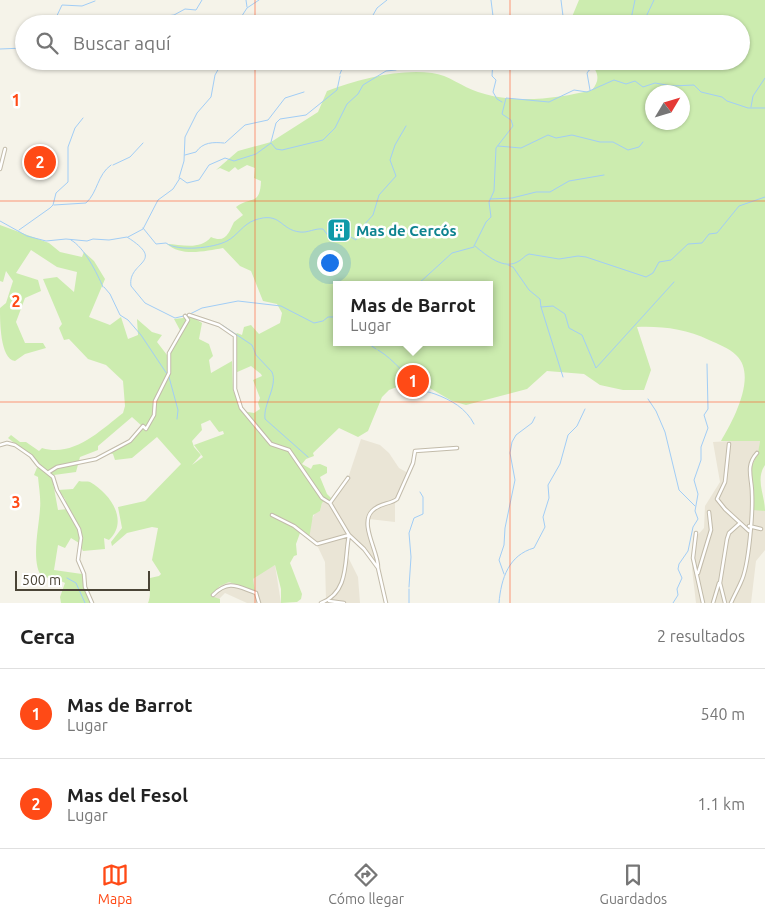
<!DOCTYPE html>
<html lang="es">
<head>
<meta charset="utf-8">
<style>
  body { margin:0; font-family:Ubuntu,sans-serif; background:#f6f6f6; color:#222 }
  .compass { position:absolute; left:645px; top:85px; width:45px; height:45px; border-radius:50%; background:#fff; box-shadow:0 1px 4px #0004; rotate:52deg }
  .scale { position:absolute; left:15px; bottom:12px; width:135px; box-sizing:border-box; padding-left:5px; border:2px solid #4a4436; border-top:0; font-size:14px; line-height:18px; white-space:nowrap; color:#4a4436; -webkit-text-stroke:4px #fff; paint-order:stroke }
  .you { position:absolute; left:329px; top:262px; width:18px; height:18px; margin:-12px; border:4px solid #fff; border-radius:50%; background:#1a73e8; box-shadow:0 0 0 8px #1a73e833 }
  .badge { display:grid; place-items:center; width:32px; height:32px; border-radius:50%; background:#ff4a16; color:#fff; font-size:16px; font-weight:700 }
  .pin { position:absolute; translate:-50% -50%; border:2px solid #fff; box-shadow:0 1px 5px #0006 }
  .popup { position:absolute; left:333px; top:281px; width:160px; height:65px; box-sizing:border-box; display:grid; place-content:center; border-radius:0px; background:#fff; filter:drop-shadow(0 1px 4px #0005); font-size:16px; white-space:nowrap; color:#767676 }
  .popup b { font-size:19px; color:#222 }
  .popup::after { content:''; position:absolute; left:50%; top:100%; margin-left:-10px; border:10px solid transparent; border-top-color:#fff }
  .list { margin:0; padding:0; list-style:none }
  h2 { display:flex; justify-content:space-between; align-items:center; height:65px; margin:0; padding:0 20px; font-size:21px }
  h2 small { font-size:16px; font-weight:400; color:#767676 }
  .list li { display:grid; grid-template-columns:32px 1fr auto; gap:15px; align-items:center; box-sizing:border-box; height:90px; padding:0 20px; border-top:1px solid #e0e0e0 }
  .list b { display:block; font-size:19px; white-space:nowrap }
  .list p { margin:0; font-size:16px; white-space:nowrap; color:#767676 }
  .list em { font-size:16px; font-style:normal; color:#767676 }
  .icon { flex:none; width:28px; height:28px; fill:none; stroke:currentColor; stroke-width:2; stroke-linecap:round; stroke-linejoin:round }
  .map { position:relative; flex:none; width:765px; height:603px; overflow:hidden }
  .search { position:absolute; background:#fff; box-shadow:0 1px 4px #0004; left:15px; right:15px; top:15px; height:55px; display:flex; align-items:center; gap:12px; box-sizing:border-box; padding:0 18px; border-radius:28px; color:#767676; font-size:19px }
  .sheet { height:245px; background:#fff }
  nav { display:flex; justify-content:space-around; align-items:center; box-sizing:border-box; height:70px; border-top:1px solid #e0e0e0; background:#fff; font-size:14px; color:#767676 }
  nav a { display:grid; justify-items:center; gap:2px }
  nav .on { color:#ff4a16 }
  .map>svg:first-child { display:block }
</style>
</head>
<body>
<div class="map">
<svg width="765" height="603" viewBox="0 0 765 603">
  <rect width="100%" height="100%" fill="#f5f3e9"/>
  <path fill="#eae5d6" d="M361,439l19,6 9,8 10,15 9,5 -13,29v20l-26,-3 4,31 6,18 -2,1 -11,-17 -15,-15 -2,1 -1,19 10,20 2,26h-40l6,-3 -1,-38 -8,-17 -8,-6 2,-18 4,-8 5,-2 2,-8 5,-3 4,1 16,-20z
    M748,440l12,1 -7,68 12,2v39l-9,11 -5,42h-55l-4,-34 2,-30 10,-11 1,-22 15,-24 -7,-40z
    M275,565l6,38h-34l-22,-10 -6,6 -7,-2 10,-13 7,-2 13,6 22,-18z"/>
  <path fill="#ccecaf" fill-rule="evenodd" d="M579,0h186v465c-10,15 0,30 0,46l-12,-1 -4,-38 9,-19 2,-12h-39c12,-20 37,-66 15,-86 -7,-7 -18,-11 -27,-15 -23,-11 -47,-14 -72,-13l14,43 -7,20h-21l-23,-5 -16,-11 -37,-3 -20,18 -61,16 -14,-4 -31,-18 -11,-1 -21,8 -7,7 -14,34 -10,6 -19,-9 -26,25 1,3 -8,3 -4,5 9,5 2,-4 7,-1 7,3v6l-7,4 7,17 4,4 -1,3 -4,-1 -4,3 -2,8 -7,4 -4,24 -9,-6 -4,11 1,11 -3,1 -4,7 12,31 -1,5 -4,3 -16,1v-14l-6,-24 -22,14 2,13 -26,-10 -9,4 -9,10 9,3v4h-72c4,-10 0,-16 2,-25l9,-2 2,-2 -9,-14 6,-32 -6,-1 -25,6 -15,13 -1,-4 11,-14 -4,-21 27,-6 36,-37 -24,-27 -25,21 -17,2 -2,-6 -4,-1 19,-12 15,-14 -11,-10 -34,29v4l-18,7 -4,15 -22,3 -2,2 6,33 10,-1 -3,-10 -7,-9 15,-1 6,-8c3,1 9,0 11,1 21,12 39,39 19,58l-5,-2 1,11 -22,2 -4,-8 -8,-5 -6,10 -7,-3 -4,25 28,4 3,17 6,12h-30l-1,-6 5,-14 -12,-6 -10,1c-13,-13 -4,-51 -3,-69 1,-10 -1,-21 -2,-32l-4,-2 4,-10 -7,-9 -23,-18 3,-3 9,7h6l13,9 3,-3c31,10 59,-18 81,-35l2,-7 -2,-25 -17,-16 -18,-6 -19,-20 -5,1 -5,-12 3,-4 -19,-45 14,-2 17,15 3,-20 -20,-5 -26,-17 -15,23 22,7 3,11 -16,7 -9,24 9,21h18l3,5 -21,6 -10,7c-15,-2 -15,-40 -15,-53l6,-5 7,-22 -7,-10 -3,11 -3,-1v-56l49,18 11,9 22,5 2,-5 10,9 11,18 -16,38 21,8 11,-8 7,22 10,-4 -1,-16 15,13 10,3 -5,7 10,13 14,-23 -7,-13 18,-2 10,6 -3,16 10,5 4,12 -4,4 2,13 21,-12 1,29 9,21 12,2 6,-4 -2,-6 2,-5 -7,-18 9,-4 -1,-2 -10,-8 -16,7v-38l2,-2 5,2 2,-8 7,-2 8,9 21,-11 2,-10 -5,-9 -14,-3 -12,-30 -11,-5 -17,-18c-17,3 -42,9 -56,-4 13,0 33,7 44,-7 15,7 18,-5 23,-15l9,-7 -7,-8c15,-11 24,-1 25,-26l-7,-3 1,-10 -8,-3 -9,5 -3,-3 -6,5 -9,-4 -4,2 22,-19 33,-9 47,-30 9,-21c32,-12 71,-22 105,-18 17,2 30,14 46,19 35,12 79,7 114,-2 9,-11 6,-18 -3,-29h152v-37h-172zM652,92h30v30h-30zM337,285h152v57h-152zM210,420l9,12 4,-1 1,3 -30,11 9,12 -11,8 9,-10 -7,-8 -2,-6 10,-11 -1,-6z"/>
  <g fill="none" stroke-linecap="round" stroke-linejoin="round">
    <path stroke="#a1cdf6" stroke-width="1" d="M246,0l1,7
      M561,0l3,24
      M238,22l9,-14 12,-8
      M53,24l9,-19 20,1 13,-5
      M157,24l3,-6 6,-2 8,-1 11,-6 11,1 6,-10
      M368,24l9,-16 10,-8
      M491,24l2,-8 -2,-16
      M630,24l5,-24
      M634,24l10,-3 10,-21
      M0,49l24,-1
      M493,61l-1,15 4,4 -3,12 4,7 5,3
      M581,61l8,9
      M340,74l5,-13
      M590,90l-3,-17 9,-12
      M751,107l2,-11 12,-18
      M271,142l5,-19 4,-4 26,-4 31,-25 3,-14
      M225,143l20,-18 23,-5 17,-22 19,-6
      M498,146l23,2 27,-13 8,3 16,-3 28,7h13l15,8 11,-3 4,-5
      M185,155l11,-3c7,-10 17,-10 28,-9
      M113,165l17,-8 13,-14
      M179,178l5,-17 1,-24 12,-24 14,-16 4,-22 8,-14
      M490,199l22,-1 24,-6h14l19,-11 35,-6
      M54,205l32,-2c12,-11 11,-28 25,-38
      M0,221l27,15 19,5 20,-2 21,2 6,-2 16,1 18,-3c41,26 0,24 4,49l14,17 30,15 13,-3 14,-7 36,-7 43,5 33,17 9,-2 5,-4h9
      M143,228l13,16 10,-1c12,9 48,5 61,-2 10,-5 16,-17 28,-21 26,-9 25,10 45,12 8,1 15,-4 23,-3l7,9 19,-2 7,4 7,-14 10,-11 6,-20 17,-19 -6,-16 5,-15 11,-19
      M19,230l31,-22 3,-3 3,-12 12,-11v-35l7,-19 8,-10
      M128,237l15,-8 15,-29 15,-11 7,-11 7,5 12,-3 10,-15 16,-7 9,3 22,-7 15,-11 5,6 6,1 41,-10 12,-12 12,-24 11,-10 5,-9 23,-14 10,-1
      M71,240c13,7 26,33 32,47
      M474,246l12,-24 5,-5 -2,-15 5,-11 2,-43 17,-22 -2,-6 -9,-6 4,-16 43,4 25,-12 13,2 27,-12 12,4 9,-3 8,6 12,-4 17,3 22,-1 7,7 21,5 5,4 21,7h17
      M475,246c11,9 29,25 44,15 4,-2 5,-5 10,-7l30,5 19,-3 8,1 60,20 7,-4 6,-11 12,-2 17,-16 14,-1 7,-9 8,-1 22,-27 26,-9
      M508,265l5,2 16,23 11,9 1,8 12,-1 12,8 4,14 13,7 14,33 78,-86
      M417,285l35,-32 22,-6
      M104,287l6,7 10,21 8,5 13,15 26,39
      M541,307l22,70
      M198,319l8,3
      M222,325l30,20 4,10 16,17c6,14 -9,32 -7,47l43,38
      M366,342l10,7
      M378,350c17,10 27,26 43,39 4,3 9,3 14,5 16,6 31,14 39,30
      M169,377l9,33 -1,9
      M648,399l8,12 9,21 14,58 16,16
      M504,574l-5,-14 5,-15 1,-17 10,-48 -5,-27 2,-11 4,-7 16,-12 3,-6
      M67,578l9,5 9,20
      M409,587l2,-30 -2,-24 5,-15 9,-4v-17l-3,-5
      M409,589v14
      M499,603c2,-25 10,-48 35,-55l11,-21 -2,-10 6,-19 -1,-13 12,-21 8,-29 9,-9 8,-17
      M673,603l5,-8 -1,-6 5,-11 -4,-9 1,-5 9,-13 5,-24 5,-8 -3,-8 3,-17 -4,-14 7,-20v-13l7,-19 -4,-13 4,-6 -1,-45"/>
    <g stroke="#c2bbaa" stroke-width="4.5">
      <path id="minor" d="M0,169l5,-20
        M189,315l30,10 16,11v53l6,19 30,36 18,6 33,48 8,5 19,32 15,14 14,19 8,35
        M729,444l-4,38 -8,17 8,10 24,22
        M0,445l7,-2 8,2 16,11 7,9 15,12 4,13 22,39 2,9 -3,22 6,14 1,13 7,16
        M49,472l8,-5 39,-8 34,-18 13,-15 3,3 8,-14 1,-14 14,-28v-20l19,-33 -3,-4
        M330,503l18,-25
        M272,515l22,11 23,18 32,-9
        M749,526l12,3
        M696,533l-3,25 10,45
        M378,568c1,-15 -19,-44 -6,-57 9,-9 17,-6 25,-12l16,-36 2,-12 42,-3
        M698,573l13,-43 -2,-18
        M213,595c16,-16 25,-8 43,-2l3,10
        M329,601l15,2
        M321,603c29,-11 23,-43 28,-68
        M713,603l6,-20
        M725,603l-5,-20 7,-44 2,-6 10,-9
        M731,603c3,-7 7,-14 10,-21 8,-16 12,-70 11,-89 0,-15 -7,-27 5,-40"/>
    </g>
    <use href="#minor" stroke="#fff" stroke-width="2.5"/>
  </g>
  <path fill="none" stroke="#ff4a16" stroke-width="1" stroke-opacity="0.55" d="M255,0v24M510,0v24M255,61v542M510,61v542M0,201h765M0,402h765"/>
  <defs>
    <g id="building-square" transform="scale(1.25)"><rect x="-9" y="-9" width="18" height="18" rx="4" fill="#0f9aa8" stroke="#fff"/><path d="M-4-6H4V6H1V3H-1V6H-4ZM-2.5-4.3h1.7v1.8h-1.7ZM.8-4.3h1.7v1.8H.8ZM-2.5-1h1.7V.8h-1.7ZM.8-1h1.7V.8H.8Z" fill="#fff"/></g>
  </defs>
  <g fill-rule="evenodd">
    <use href="#building-square" x="339" y="230"/>
  </g>
  <g text-anchor="middle" dominant-baseline="central" stroke-width="5" stroke-linejoin="round" paint-order="stroke">
    <g font-size="15" font-weight="bold" fill="#0d838f" stroke="#fff" text-anchor="start">
      <text x="356" y="230">Mas de Cercós</text>
    </g>
  </g>
  <g font-size="16" text-anchor="middle" font-weight="bold" fill="#ff4a16" stroke="#fff" stroke-width="5" stroke-linejoin="round" paint-order="stroke">
    <text x="16" y="106">1</text>
    <text x="16" y="307">2</text>
    <text x="16" y="508">3</text>
  </g>
</svg>
<svg class="compass" viewBox="-18 -18 36 36"><path d="M0-13l5 13h-10z" fill="#e53935"/><path d="M0 13l5-13h-10z" fill="#767676"/></svg>
<div class="scale">500 m</div>
<div class="you"></div>
<div class="pin badge" style="left:413px;top:381px">1</div>
<div class="popup"><b>Mas de Barrot</b>Lugar</div>
<div class="pin badge" style="left:40px;top:162px">2</div>
<div class="search"><svg class="icon" aria-label="search" viewBox="0 0 24 24"><circle cx="10" cy="10" r="6"/><path d="M15 15l6 6"/></svg>Buscar aquí</div>
</div>
<section class="sheet">
<h2>Cerca<small>2 resultados</small></h2>
<ul class="list">
<li><span class="badge">1</span><div><b>Mas de Barrot</b><p>Lugar</p></div><em>540 m</em></li>
<li><span class="badge">2</span><div><b>Mas del Fesol</b><p>Lugar</p></div><em>1.1 km</em></li>
</ul>
</section>
<nav>
<a class="on"><svg class="icon" aria-label="map" viewBox="0 0 24 24"><path d="M3 6l6-2 6 2 6-2v14l-6 2-6-2-6 2zM9 4v14M15 6v14"/></svg>Mapa</a>
<a><svg class="icon" aria-label="directions" viewBox="0 0 24 24"><path d="M12 3l9 9-9 9-9-9zM9 14v-3h6M13 9l2 2-2 2"/></svg>Cómo llegar</a>
<a><svg class="icon" aria-label="saved" viewBox="0 0 24 24"><path d="M7 4h10v16l-5-4-5 4z"/></svg>Guardados</a>
</nav>
</body>
</html>
